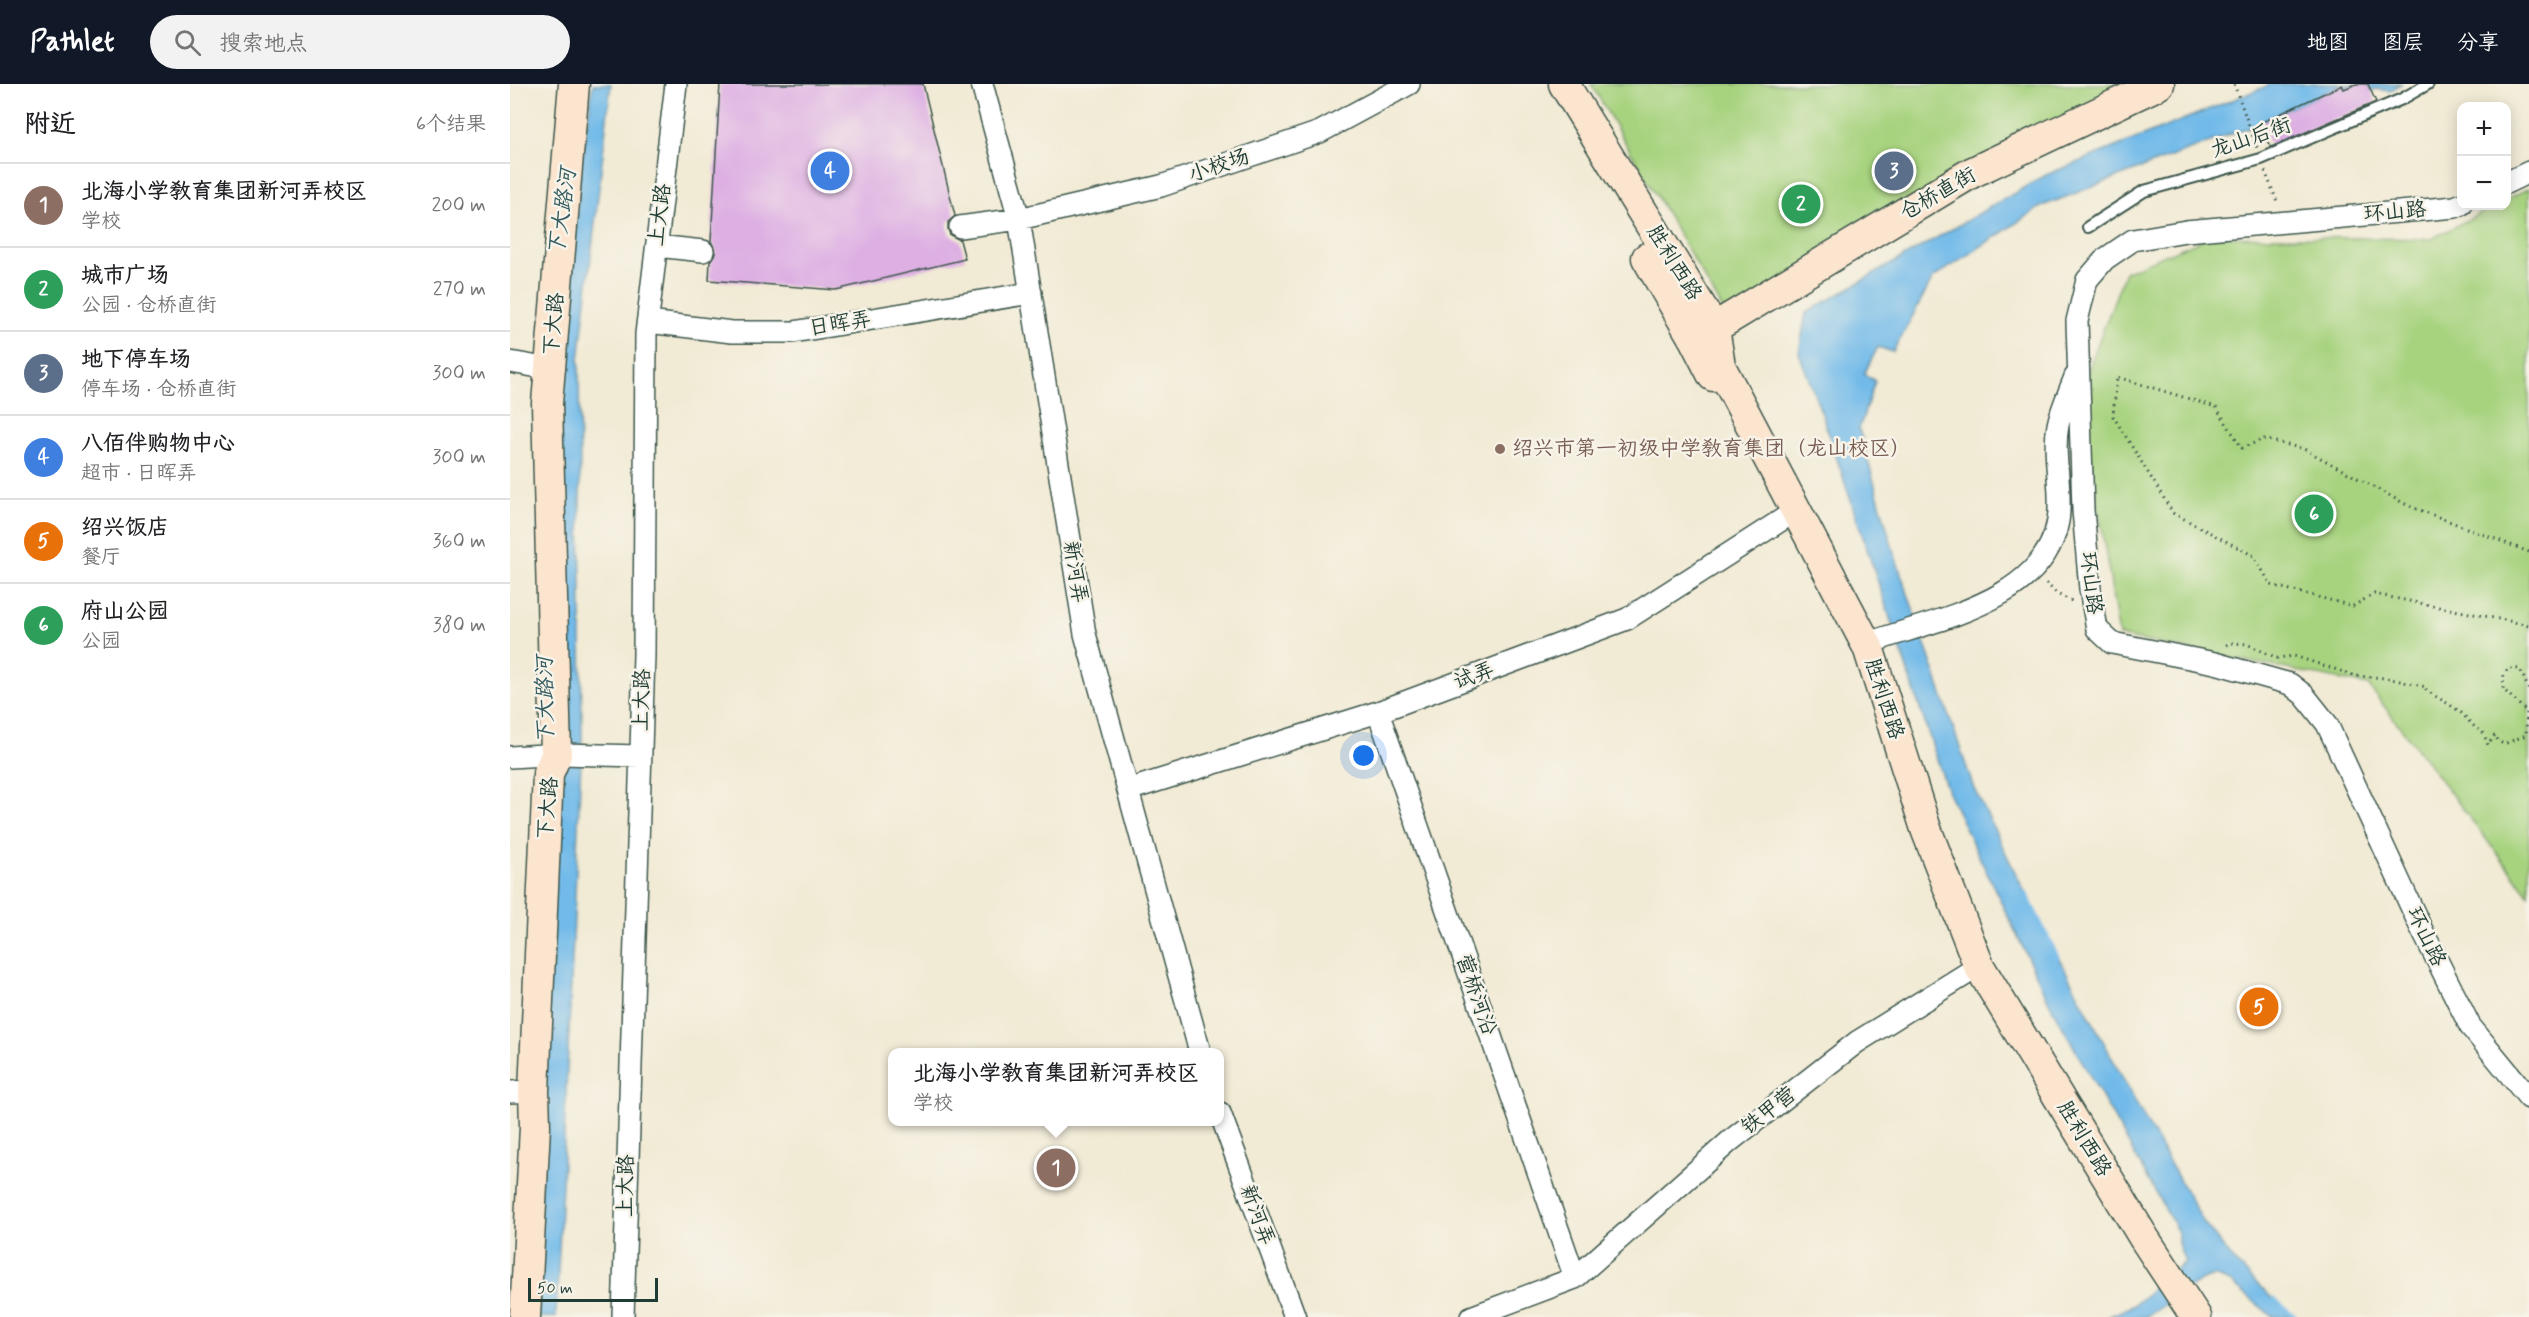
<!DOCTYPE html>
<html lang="zh">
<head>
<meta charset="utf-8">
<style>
  body { margin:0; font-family:Mynerve,"LXGW WenKai TC",sans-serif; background:#f2f2f2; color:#202124 }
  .controls { position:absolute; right:18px; top:18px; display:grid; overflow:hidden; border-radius:12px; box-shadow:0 3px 15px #0003 }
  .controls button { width:54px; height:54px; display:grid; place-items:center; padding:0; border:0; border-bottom:2px solid #e0e0e0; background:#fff; color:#202124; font:30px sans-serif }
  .scale { position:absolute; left:18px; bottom:15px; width:130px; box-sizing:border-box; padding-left:6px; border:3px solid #1f3d34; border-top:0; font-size:16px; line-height:21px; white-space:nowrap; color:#1f3d34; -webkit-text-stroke:4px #f7f3e8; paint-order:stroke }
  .you { position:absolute; left:854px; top:672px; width:21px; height:21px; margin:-15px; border:4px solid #fff; border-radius:50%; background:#1a73e8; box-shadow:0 0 0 9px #1a73e833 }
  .badge { display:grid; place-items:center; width:39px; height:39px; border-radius:50%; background:#111827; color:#fff; font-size:20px; font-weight:700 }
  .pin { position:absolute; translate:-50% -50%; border:3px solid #fff; box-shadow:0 2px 6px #0006 }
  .popup { position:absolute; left:378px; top:964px; width:336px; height:78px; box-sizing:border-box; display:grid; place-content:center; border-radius:12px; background:#fff; filter:drop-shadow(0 2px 4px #0005); font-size:20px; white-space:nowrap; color:#757577 }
  .popup b { font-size:22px; color:#202124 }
  .popup::after { content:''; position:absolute; left:50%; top:100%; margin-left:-12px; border:12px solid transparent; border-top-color:#fff }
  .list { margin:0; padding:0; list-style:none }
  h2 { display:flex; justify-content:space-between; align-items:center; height:78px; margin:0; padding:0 24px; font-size:26px }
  h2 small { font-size:20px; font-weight:400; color:#757577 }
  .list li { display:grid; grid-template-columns:39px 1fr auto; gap:18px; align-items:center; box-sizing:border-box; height:84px; padding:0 24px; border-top:2px solid #e0e0e0 }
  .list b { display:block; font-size:22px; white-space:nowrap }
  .list p { margin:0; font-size:20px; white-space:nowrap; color:#757577 }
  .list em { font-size:20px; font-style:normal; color:#757577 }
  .icon { flex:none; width:33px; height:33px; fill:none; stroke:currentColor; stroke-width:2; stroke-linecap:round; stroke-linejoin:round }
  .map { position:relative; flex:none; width:2019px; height:1233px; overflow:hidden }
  header { display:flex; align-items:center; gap:36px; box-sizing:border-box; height:84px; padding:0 30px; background:#111827; color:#fff }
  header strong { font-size:28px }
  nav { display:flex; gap:33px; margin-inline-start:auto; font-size:21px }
  .search { width:420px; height:54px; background:#f2f2f2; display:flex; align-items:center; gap:15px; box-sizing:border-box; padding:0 21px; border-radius:33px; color:#757577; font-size:22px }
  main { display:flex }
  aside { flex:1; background:#fff }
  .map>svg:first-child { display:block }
</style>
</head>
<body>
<header>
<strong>Pathlet</strong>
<div class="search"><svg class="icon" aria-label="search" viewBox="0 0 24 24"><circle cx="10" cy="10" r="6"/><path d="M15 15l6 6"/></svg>搜索地点</div>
<nav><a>地图</a><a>图层</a><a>分享</a></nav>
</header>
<main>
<aside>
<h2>附近<small>6个结果</small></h2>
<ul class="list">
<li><span class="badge" style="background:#8d6e63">1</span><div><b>北海小学教育集团新河弄校区</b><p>学校</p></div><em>200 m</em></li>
<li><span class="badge" style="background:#2e9e5b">2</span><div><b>城市广场</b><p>公园 · 仓桥直街</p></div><em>270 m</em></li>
<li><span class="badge" style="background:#5c6f8a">3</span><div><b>地下停车场</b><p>停车场 · 仓桥直街</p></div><em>300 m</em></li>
<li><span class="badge" style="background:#3f7fe0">4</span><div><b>八佰伴购物中心</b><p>超市 · 日晖弄</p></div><em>300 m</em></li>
<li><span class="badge" style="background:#e8710a">5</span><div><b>绍兴饭店</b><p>餐厅</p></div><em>360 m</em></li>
<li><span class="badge" style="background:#2e9e5b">6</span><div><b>府山公园</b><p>公园</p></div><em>380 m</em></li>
</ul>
</aside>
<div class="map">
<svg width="2019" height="1233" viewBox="0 0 2019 1233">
  <rect width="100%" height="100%" fill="#f7f3e8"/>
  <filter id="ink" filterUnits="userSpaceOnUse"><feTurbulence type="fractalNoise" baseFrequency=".0167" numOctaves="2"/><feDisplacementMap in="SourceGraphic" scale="12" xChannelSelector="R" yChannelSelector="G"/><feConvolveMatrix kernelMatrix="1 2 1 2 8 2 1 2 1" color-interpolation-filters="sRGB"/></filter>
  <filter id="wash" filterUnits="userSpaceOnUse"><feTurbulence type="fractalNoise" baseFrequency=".008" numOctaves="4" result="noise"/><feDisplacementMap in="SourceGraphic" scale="24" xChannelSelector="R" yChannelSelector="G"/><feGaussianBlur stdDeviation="1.35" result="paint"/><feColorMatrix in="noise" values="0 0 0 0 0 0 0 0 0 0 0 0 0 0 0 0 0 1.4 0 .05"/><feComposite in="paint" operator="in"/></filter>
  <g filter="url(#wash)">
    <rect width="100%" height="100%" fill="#f1ead4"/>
    <path fill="#a7d37f" stroke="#63885a" stroke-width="1.5" d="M1081,0h560l-419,241z
      M2019,104v707l-161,-210 -249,-49 -39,-245 45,-119 85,-36 221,3 64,-33h11l1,-7z"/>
    <path fill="#71bae9" stroke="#487c8e" stroke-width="1.5" d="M83,0h18l-32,276 3,378 -26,579h-18l17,-827 25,-318z
      M1762,0h84l-12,5 -2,-4 -82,38 -218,83 -109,72 -40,74 -15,-5 -14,27 11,7 -16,48 35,124 79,233 65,133 105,197 61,107 31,39 56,55h-18l-43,-35 -16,-6 -12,4 -56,37h-38l26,-12 51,-43 -7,-19v-11l-125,-222 -105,-218 -126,-378 -23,-61 7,-40 240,-138z
      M1858,0h33l-11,7 -14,-2 -5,2z"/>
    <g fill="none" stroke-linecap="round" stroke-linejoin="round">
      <path stroke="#71bae9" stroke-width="5" d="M1515,809l32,64
        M1764,1216l21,17"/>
    </g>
    <g id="blocks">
      <path fill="#ddafe3" d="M210,0h203l32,132 -7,6v7l2,6 10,5 5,19 -129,31 -127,-10 1,-19 6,-9 -5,-11z
        M1846,0h12l8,18 -105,45 -11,-24 82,-38 2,4z"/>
    </g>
  </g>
  <g filter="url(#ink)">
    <use href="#blocks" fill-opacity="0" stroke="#3e574c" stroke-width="1.5"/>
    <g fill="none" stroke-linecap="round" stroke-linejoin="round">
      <g stroke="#3e574c" stroke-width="14">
        <path id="lane" d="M1578,143l56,-36 117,-32 141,-60 26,-15"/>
      </g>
      <g stroke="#3e574c" stroke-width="24">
        <path id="street" d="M472,0l37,135 66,415 115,418
          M1996,99l23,-11
          M1952,120l-7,3 -269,24 -53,9 -28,19 -18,21 -10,41 6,189 7,79 7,40 15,14 103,20 75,21 14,11 23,29 94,204 49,98 59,72
          M450,143l59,-8 142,-33 159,-54 89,-48
          M147,162l46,5
          M138,238l84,10h61l238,-39
          M0,278l40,7
          M1356,560c64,-24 178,-41 192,-123 5,-31 -6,-65 0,-96 3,-16 11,-32 17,-48
          M868,628l197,566
          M0,673l51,-3 79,2
          M618,706l250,-78 249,-93 170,-109
          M0,1008l24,-1
          M710,1029l75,204
          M113,1233l21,-662 2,-321 30,-250
          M961,1233l104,-39 155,-137 127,-99 122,-76"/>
      </g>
      <g stroke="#3e574c" stroke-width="33">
        <path id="secondary" d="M1054,0l150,244 6,38 148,281 58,182 53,137 165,272 52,79
          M1137,174l47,81 19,37
          M1187,254l274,-165 188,-89
          M15,1233l10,-190 -1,-36 14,-317 8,-19 -9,-352 27,-319"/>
      </g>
      <path stroke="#3e574c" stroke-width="3" stroke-dasharray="1.5 4.5" stroke-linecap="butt" d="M1724,0l23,64
        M1755,87l13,33
        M2019,468l-122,-47 -103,-56 -40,-10 -22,9 -26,-41 -99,-30 -4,39 60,97 81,43 17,29 82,21 21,-12 155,31
        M1536,499l11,11 17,8
        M1716,561l7,-2 14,1 30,14 17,-2 62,20 31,2 39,9v3c10,7 20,12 30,19 11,7 15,18 27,23l5,13 7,-10 4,7 5,2 22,-9 1,-23 -24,-23 1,-15 5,-6 11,1 9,21"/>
      <use href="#lane" stroke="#fff" stroke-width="10"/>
      <use href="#street" stroke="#fff" stroke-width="21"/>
      <use href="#secondary" stroke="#fce5cf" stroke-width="30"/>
    </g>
  </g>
  <circle fill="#8d6e63" stroke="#f7f3e8" stroke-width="2" cx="990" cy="365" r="6"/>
  <g text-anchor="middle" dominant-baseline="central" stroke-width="5" stroke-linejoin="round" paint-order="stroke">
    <g font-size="21" fill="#1f3d34" stroke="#f7f3e8">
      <text transform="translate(1741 54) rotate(-19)">龙山后街</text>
      <text transform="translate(709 82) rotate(-19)">小校场</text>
      <text transform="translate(1428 110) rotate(-30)">仓桥直街</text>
      <text transform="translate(1885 128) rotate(-5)">环山路</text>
      <text transform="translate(150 131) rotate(-83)">上大路</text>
      <text transform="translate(1164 179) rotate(58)">胜利西路</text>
      <text transform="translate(44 240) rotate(-85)">下大路</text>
      <text transform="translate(330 240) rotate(-9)">日晖弄</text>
      <text transform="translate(565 488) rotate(81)">新河弄</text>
      <text transform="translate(1581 499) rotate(83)">环山路</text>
      <text transform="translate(964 592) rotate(-20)">试弄</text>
      <text transform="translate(1374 615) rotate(72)">胜利西路</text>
      <text transform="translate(132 616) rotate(-88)">上大路</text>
      <text transform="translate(38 724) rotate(-85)">下大路</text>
      <text transform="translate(1916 853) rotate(64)">环山路</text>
      <text transform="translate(966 911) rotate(71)">营桥河沿</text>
      <text transform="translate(1259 1027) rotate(-38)">铁甲营</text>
      <text transform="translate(1574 1055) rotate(59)">胜利西路</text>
      <text transform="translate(116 1102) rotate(-89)">上大路</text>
      <text transform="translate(747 1131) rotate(70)">新河弄</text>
    </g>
    <g font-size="21" fill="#785e54" stroke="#f7f3e8" text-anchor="start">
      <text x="1002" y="365">绍兴市第一初级中学教育集团（龙山校区）</text>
    </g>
    <g font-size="22" font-style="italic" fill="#345c61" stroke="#f7f3e8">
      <text transform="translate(53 128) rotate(-82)">下大路河</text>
      <text transform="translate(36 616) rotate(-91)">下大路河</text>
    </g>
  </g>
</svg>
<div class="controls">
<button>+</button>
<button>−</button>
</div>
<div class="scale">50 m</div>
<div class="you"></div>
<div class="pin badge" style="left:546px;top:1084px;background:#8d6e63">1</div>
<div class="popup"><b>北海小学教育集团新河弄校区</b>学校</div>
<div class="pin badge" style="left:1291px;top:120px;background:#2e9e5b">2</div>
<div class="pin badge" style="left:1384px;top:87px;background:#5c6f8a">3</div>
<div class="pin badge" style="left:320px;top:87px;background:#3f7fe0">4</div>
<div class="pin badge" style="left:1749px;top:923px;background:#e8710a">5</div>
<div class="pin badge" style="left:1804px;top:430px;background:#2e9e5b">6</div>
</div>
</main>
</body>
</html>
